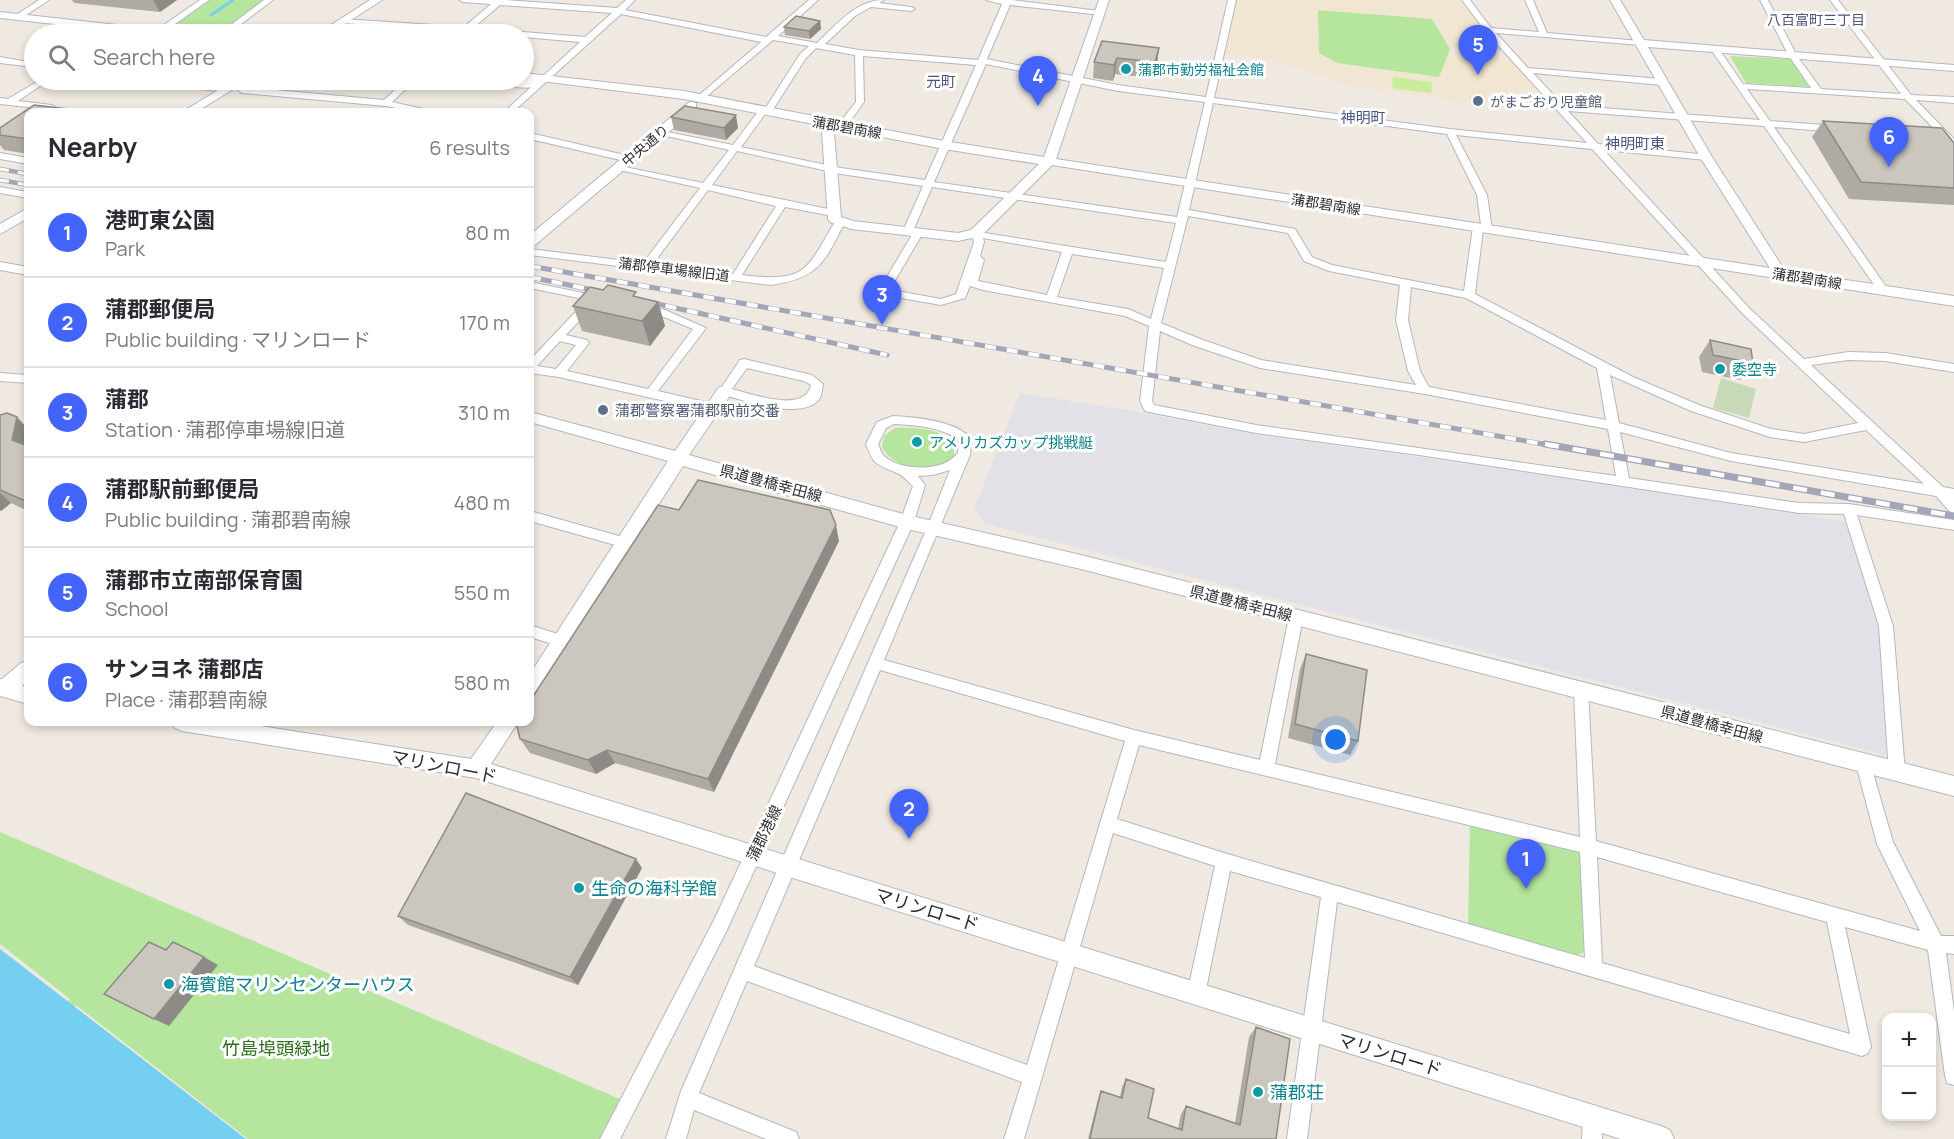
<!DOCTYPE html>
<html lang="en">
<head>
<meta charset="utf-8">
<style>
  body { margin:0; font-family:Manrope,"Noto Sans JP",sans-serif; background:#f2f2f3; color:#2b2b33 }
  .controls { position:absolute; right:18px; bottom:18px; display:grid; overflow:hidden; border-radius:12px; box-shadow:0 3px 9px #0003 }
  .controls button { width:54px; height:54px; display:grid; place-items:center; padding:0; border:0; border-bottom:2px solid #e1e1e2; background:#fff; color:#2b2b33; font:30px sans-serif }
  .you { position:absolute; left:1336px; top:740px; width:21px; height:21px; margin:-15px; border:4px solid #fff; border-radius:50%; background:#1a73e8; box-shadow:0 0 0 9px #1a73e833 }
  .badge { display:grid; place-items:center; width:39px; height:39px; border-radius:50%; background:#4264fb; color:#fff; font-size:20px; font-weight:700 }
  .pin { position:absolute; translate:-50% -50px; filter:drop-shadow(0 2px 3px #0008) }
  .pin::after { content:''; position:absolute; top:32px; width:21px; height:18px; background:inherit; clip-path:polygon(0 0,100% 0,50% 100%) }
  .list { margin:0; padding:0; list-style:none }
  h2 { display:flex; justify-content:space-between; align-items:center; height:78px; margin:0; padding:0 24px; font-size:26px }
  h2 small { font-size:20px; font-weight:400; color:#7c7c81 }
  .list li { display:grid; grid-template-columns:39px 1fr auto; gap:18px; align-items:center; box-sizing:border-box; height:90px; padding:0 24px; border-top:2px solid #e1e1e2 }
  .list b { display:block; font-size:22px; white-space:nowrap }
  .list p { margin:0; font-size:20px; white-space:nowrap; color:#7c7c81 }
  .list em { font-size:20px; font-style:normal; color:#7c7c81 }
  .icon { flex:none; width:33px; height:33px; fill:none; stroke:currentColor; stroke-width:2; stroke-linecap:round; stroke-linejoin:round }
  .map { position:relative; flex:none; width:1954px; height:1139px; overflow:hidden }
  .search { position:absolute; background:#fff; box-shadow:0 3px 9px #0003; left:24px; top:24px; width:510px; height:66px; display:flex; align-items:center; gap:15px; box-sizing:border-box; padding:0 21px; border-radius:33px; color:#7c7c81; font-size:22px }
  .panel { position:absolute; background:#fff; box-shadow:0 3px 9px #0003; left:24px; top:108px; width:510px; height:618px; border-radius:12px }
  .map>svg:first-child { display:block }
</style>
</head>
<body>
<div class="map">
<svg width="1954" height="1139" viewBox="0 0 1954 1139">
  <rect width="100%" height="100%" fill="#efe9e1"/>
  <path fill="#e3e1e8" d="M1020,393l107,17 137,26 220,30 365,56 32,103 5,130 -901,-231 -11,-15z"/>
  <path fill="#f0e6d1" d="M1232,0h234l42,50 -58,-1 -1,7 68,4 26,29h-25l2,19 -79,-9 -96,-15 -61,-21 -64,-12z"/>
  <path fill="#b6e59e" d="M209,0h54l-44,33 -49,-5z
    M1318,10l114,9 18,30 -11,28 -102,-14 -18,-10z
    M1730,56l60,3 22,28 -66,-4z
    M895,428c19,-1 47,0 59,16v12c-18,20 -59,15 -72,-9l2,-11z
    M1470,823l107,27 3,3 8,97 -12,6 -108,-32z
    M0,832l52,22 570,246 -19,39h-355l-172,-134 -44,44 -25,13 63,-63 -70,-55z"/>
  <path fill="#c8d9b8" d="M1721,378l35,11 -7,29 -36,-10z"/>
  <path fill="#c9ec9a" d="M1393,77l39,5 -1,11 -39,-5z"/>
  <path fill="#75cff0" d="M0,949l246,190h-246z"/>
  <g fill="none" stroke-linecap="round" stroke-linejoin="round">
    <path stroke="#75cff0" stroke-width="3" d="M211,15l22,-15"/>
    <g stroke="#b4b7c1" stroke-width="2">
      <path id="street" d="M39,0h10l-29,19 -7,-2z
        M200,0h9l-48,34h-6v-3z
        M264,0h9l-45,34h-9z
        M459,0h46l112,8 9,-8h9l-10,10 141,27 43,-37h9l-40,36 39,7c19,-18 39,-43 67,-43l-5,3 32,4 4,2 -4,2 -40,-4 -16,9 -30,28 34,6 119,10 24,-56 -16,-4h26l87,11 4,2 -1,2 -92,-10 -23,54 131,26 88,12 22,-97h8l-22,98 236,31 137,14 -101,-111 -24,-32h8l21,28 48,4 -14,-32h8l14,33 93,8 4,2 -4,2 -144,-12 32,35 134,11 4,3 -4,3 -129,-12 30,32 197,15 -48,-69 1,-2h6l24,35 68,4 -22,-32 -29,-56h8l29,56 24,33 80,5 -71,-94h8l73,95 43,2v6l-38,-3 38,39v8l-3,-1 -46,-47 -158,-10 23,32 67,5 5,3 -5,3 -63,-5 113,161v4h-8l-115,-166 -196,-15 30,33 111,11 2,2 -5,3 -102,-10 146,159 54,50 44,-7 37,1 69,11v8l-69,-11 -37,-1 -37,5 132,122 11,2v24l-5,-2 -13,-15 -205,-35 -111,-29 9,46 170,25 50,1 105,16v10l-97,-15 36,111 12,146 -3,5 -5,2 -5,-2 -3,-5 -10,-146 -35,-112 -45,-1 -380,-58 -163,-22 -107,-21 -4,-1 -5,-10 9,-75 -24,-10 -142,-26 -13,-4 -5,12 -24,7 -57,-10 -3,-8 32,-54 5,-3 5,3 -32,54 1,3 49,9 15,-5 18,-52 -3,-9 1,-2 194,31 10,-39 -244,-36 -19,44 -5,3 -5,-3 20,-45 -82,-12 -104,-23 -25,34 121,25 5,3 -5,3 -48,-9 -43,68c66,8 64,-5 94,-55h8l1,2c-21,41 -26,56 -74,63l-241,-30v-6l113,14 57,-75 -85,-19v-4l88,18 26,-33 -72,-16v-4l76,15 27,-36h5l35,-55 9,-8 -36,-6 -73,62 -3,-1v-4l64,-55 -140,-28 -108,98h-9l76,-70 -56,-5v-3l-56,-1 -4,1 -4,-2 -117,-9 -4,-2 4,-2 121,8 27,-23 -28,-2zM500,5l112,8 -27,24 -112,-9zM816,48l39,7 1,47 -19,24 5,3 3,-1 19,-26 -1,-46 113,9 -51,115 -84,-12 -100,-21 24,-33h5l36,-56zM986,64l132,27 87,11 -28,115 -243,-35zM1213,103l234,31 30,61 4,30h-7l-1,2 -9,64 -132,-26 -20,-8 -17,-28 -106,-19zM1456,135l136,14 150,164 116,110 -54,11 -33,-5 -72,-24 -66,-28 -158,-83 8,-64 4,2 5,-3 -5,-34zM708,190l68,16 -43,68 -80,-10zM1188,216l100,17 16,28 25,10 71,14 -4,35 12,51 8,14 -155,-25 -61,-21 -39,-16zM983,238l79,14 -15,43 -69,-14 6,-21 -4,-4 4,-14zM1072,254l92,14 -13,51 -23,-10 -71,-12zM1411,287l55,11 131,70 9,52 -177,-33 -9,-16 -12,-51zM1160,331l32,14 68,23 165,26 183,35 8,47 -360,-51 -102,-20 -2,-4zM1610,375l81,36 79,26 34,5 62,-12 58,54 -193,-31 -112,-30z
        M110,32h4l4,2h-9z
        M0,57l34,6v4l-34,-4z
        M40,80h9l-31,21 34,4 4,3 -1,2 -55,-6v-6l8,1z
        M149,80h21l57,6 4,3 -4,3 -74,-9z
        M406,80h9l-23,22 36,8 1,2h-13l-30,-6 -144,-13 -4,-3 4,-3 142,13z
        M530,133l99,23 5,3 -5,3 -99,-23z
        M0,153l28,5v6l-28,-5z
        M0,187l28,5v6l-28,-5z
        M530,282l68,14 5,3 -5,3 -68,-14z
        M588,302l5,3 -1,2 -26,28 21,5 2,3 -22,28 81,18 45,-60 -34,-14 -20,-4 -1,-2 5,-3 22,4 41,18 -48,63 60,14 2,3 -2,3 -4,1 -155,-35 -29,-4v-13l54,-57zM560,341l16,4 -20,24 -19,-3z
        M744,359l68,16 11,9c-1,4 -1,10 -3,14 -16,24 -77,2 -99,-4l-2,-3 2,-3 19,-28zM747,368l57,13 7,4c-6,29 -59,9 -79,4z
        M0,373l28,2v8l-28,-2z
        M893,416c21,1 65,5 78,23l-1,16 -86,205 250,70 126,30 29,-143 2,-4h10l2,4 -28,147 305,73 -6,-147 2,-4 5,-2 5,2 2,4 8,151 324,90 -43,-87 -21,-80 3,-5 5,-2 5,2 24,83 48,94h13v18l-8,-1 8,58v74l-7,-2 -2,-7 -17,-126 -83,-23 26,120 -3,6 -6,3 -525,-154 -30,237h-20l34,-242 -91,-26 -25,123 -3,6 -6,3 -6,-3 -3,-6 28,-128 -102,-33 -89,306h-20l18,-57 -275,-101 -48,112 97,39 3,7h-33l-72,-29 -8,29h-20l15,-48 246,-563 23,-58 -17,5 -15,1 7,9 -11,37 -188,410 -106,207h-20l114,-219 186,-398 13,-36c-5,-4 -10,-11 -16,-13 -19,-8 -24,-8 -31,-29l11,-22zM894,424c21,1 48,3 65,16l-1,13c-3,3 -7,7 -11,9 -17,9 -49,7 -63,-6 -3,-3 -4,-8 -6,-12l8,-16zM880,670l245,71 -98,324 -273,-99zM1139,745l441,107 5,106 -361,-105 -107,-34zM1597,857l230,65 23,112 -248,-71z
        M530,511l96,27 7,5 -7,5 -96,-27z
        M530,625l37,12 2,4 -2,4 -5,2 -32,-10z
        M1592,1108l7,2 2,7 1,22h-20l1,-22 2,-7z"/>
    </g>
    <g stroke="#b4b7c1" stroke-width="2">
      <path id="secondary" d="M370,0h12l-53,34h-12z
        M1099,0h10l-53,159 714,109 -70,-111 -90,-157h10l24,40 310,25v6l-306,-24 64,110 73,114 169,25v10l-902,-141 -71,71 -23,5 -107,-12 -21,-7 -2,-3 -6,-87 2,-6 -140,-27 -143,-18 2,3c-9,7 -41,3 -50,-4h31v-7l160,18 260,50 100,16zM836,128l108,21 95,15 -68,66 -13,3 -105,-12 -12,-4 -7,-85z
        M0,12l171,19 5,3h-30l-146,-16z
        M235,80h13l-52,32h-14z
        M692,102l4,1v6l-161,136 -5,1v-11l158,-132z
        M28,208v10l-28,16v-10z
        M0,262l28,5v8l-28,-5z
        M725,386l6,1 2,4 -44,64 218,60 174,40 873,221v20l-873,-227 -174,-40 -224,-63 -146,230 -7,2v-24l138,-213 -138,-39v-10l145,39 44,-64z
        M28,661v19l-6,6 6,2v16l-28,-8v-17h2l19,-16z
        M172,722h62l237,37 26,-37h21l-27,42 1170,362 9,4 4,9h-53l-1145,-361 -294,-47 -7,-3z"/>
    </g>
    <use href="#street" fill="#fff" fill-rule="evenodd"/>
    <use href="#secondary" fill="#fff" fill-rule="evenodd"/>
    <g stroke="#a3a6b8" stroke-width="4.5">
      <path id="rail-far2" d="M0,169l28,5
        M0,180l28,5"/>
    </g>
    <g stroke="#a3a6b8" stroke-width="5">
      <path id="rail-far1" d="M530,266l1024,180
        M530,277l73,15
        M644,301l243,54"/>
    </g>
    <g stroke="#a3a6b8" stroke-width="7">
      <path id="rail" d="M1545,444l409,72"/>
    </g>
    <use href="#rail-far2" stroke="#fff" stroke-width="3" stroke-dasharray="9" stroke-linecap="butt"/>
    <use href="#rail-far1" stroke="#fff" stroke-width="4" stroke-dasharray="11" stroke-linecap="butt"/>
    <use href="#rail" stroke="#fff" stroke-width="4.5" stroke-dasharray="14" stroke-linecap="butt"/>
  </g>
  <path fill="#afaba4" d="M72,0h105l-17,12 -86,-9z
    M820,21l1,8 -11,10 -25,-4 -1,-8z
    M1159,48l-2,16 -4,14 -38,-4 -2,7 -20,-3 1,-16z
    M28,112v42l-24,-4 -4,-5v-17z
    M671,117l67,11 -12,12 -52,-10z
    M1823,121l131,22v62l-105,-6 -37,-62z
    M638,297l20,5 7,24 -15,20 -68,-15 -9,-25z
    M1710,340l43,23 -13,17 -38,-8 -3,-15z
    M0,415l28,14v82l-17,-8 -10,8 -1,-1z
    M679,510l160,31 -125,251 -99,-29 -19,11 -66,-21 -10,-14z
    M1306,654l52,87 -8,14 -62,-17 12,-69z
    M642,868l-64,117 -170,-60 -10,-9z
    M1256,1027l20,112h-188l10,-40 3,-8 19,6 2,-10 4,-8 22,39 30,11 3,-15 5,-8 49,17 14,-86z"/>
  <path fill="#8e8b86" d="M153,0h24l-17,12z
    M820,21l1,8 -11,10 -1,-8z
    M1159,48l-2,16 -4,14 2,-16z
    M1117,58l-2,16 -2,7 1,-16z
    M736,115l2,13 -12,12 -2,-12z
    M658,302l7,24 -15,20 -8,-25z
    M17,417l11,12v25l-16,-14z
    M0,493l11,10 -10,8 -1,-1z
    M836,525l3,16 -125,251 -6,-13z
    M607,750l8,13 -19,11 -8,-14z
    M636,859l6,9 -64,117 -8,-8z
    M204,957l14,8 -49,61 -15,-7z"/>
  <path fill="#cbc7bf" stroke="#8e8b86" stroke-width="1.5" d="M796,16l24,5 -11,10 -25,-4z
    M1102,41l57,7 -4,14 -38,-4 -3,7 -20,-3z
    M34,105l61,7h-67v27l-28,-4v-7z
    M685,106l51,9 -12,13 -53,-11z
    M1823,121l119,7 12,15v45l-93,-6z
    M608,285l28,7 -3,4 25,6 -16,19 -69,-15 17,-19 13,3z
    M1710,340l41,9 2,14 -40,-8z
    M7,413l10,4 -5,23 16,6v56l-28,-12v-75z
    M698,480l132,30 6,15 -128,254 -101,-29 -19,10 -68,-21 -4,-17h14v-21l128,-196 21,5z
    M1306,654l61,16 -9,71 -63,-17z
    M466,793l170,66 -66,118 -172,-61z
    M149,942l17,8 7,-8 31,15 -50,62 -50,-25z
    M1256,1027l34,12 -14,100h-184l-2,-1 11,-47 21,7 4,-19 28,10 -6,29 34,12 4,-24 54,19z"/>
  <g fill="#0f9aa8" stroke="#fff" stroke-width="2">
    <circle cx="1126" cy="69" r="6"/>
    <circle cx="1720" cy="369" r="6"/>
    <circle cx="917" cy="442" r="6"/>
    <circle cx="579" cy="888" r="6"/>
    <circle cx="169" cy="984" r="6"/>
    <circle cx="1258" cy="1092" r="6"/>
  </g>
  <g fill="#5c6f8a" stroke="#fff" stroke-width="2">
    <circle cx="1478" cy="101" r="6"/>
    <circle cx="603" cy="410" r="6"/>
  </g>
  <g text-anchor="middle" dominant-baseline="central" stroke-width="6" stroke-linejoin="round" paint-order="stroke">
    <g font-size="14" fill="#4d5680" stroke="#fff">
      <text x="1816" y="19">八百富町三丁目</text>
    </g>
    <g font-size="14" fill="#0d838f" stroke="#fff" text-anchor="start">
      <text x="1138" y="69">蒲郡市勤労福祉会館</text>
    </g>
    <g font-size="14" fill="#4e5e75" stroke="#fff" text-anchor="start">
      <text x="1490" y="101">がまごおり児童館</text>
    </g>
    <g font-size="14" fill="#2e2e2e" stroke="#fff">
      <text transform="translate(847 127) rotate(10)">蒲郡碧南線</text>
      <text transform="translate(645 145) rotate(-40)">中央通り</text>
      <text transform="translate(1326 204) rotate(9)">蒲郡碧南線</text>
      <text transform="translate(674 269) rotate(7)">蒲郡停車場線旧道</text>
      <text transform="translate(1807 278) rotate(9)">蒲郡碧南線</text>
    </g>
    <g font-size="15" fill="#4d5680" stroke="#fff">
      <text x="941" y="81">元町</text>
      <text x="1363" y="117">神明町</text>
      <text x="1635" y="143">神明町東</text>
    </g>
    <g font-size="15" fill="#0d838f" stroke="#fff" text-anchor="start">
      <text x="1732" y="369">委空寺</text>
      <text x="929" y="442">アメリカズカップ挑戦艇</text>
    </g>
    <g font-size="15" fill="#4e5e75" stroke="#fff" text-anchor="start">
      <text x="615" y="410">蒲郡警察署蒲郡駅前交番</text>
    </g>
    <g font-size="15" fill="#2e2e2e" stroke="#fff">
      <text transform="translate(771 483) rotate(15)">県道豊橋幸田線</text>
      <text transform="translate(1241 603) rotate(14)">県道豊橋幸田線</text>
      <text transform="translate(1712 724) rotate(15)">県道豊橋幸田線</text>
      <text transform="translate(764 833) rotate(-64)">蒲郡港線</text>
    </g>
    <g font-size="18" fill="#2e2e2e" stroke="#fff">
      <text transform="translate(444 766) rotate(11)">マリンロード</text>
      <text transform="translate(927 909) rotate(17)">マリンロード</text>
      <text transform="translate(1390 1054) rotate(17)">マリンロード</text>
    </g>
    <g font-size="18" fill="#0d838f" stroke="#fff" text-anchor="start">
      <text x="591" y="888">生命の海科学館</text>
      <text x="181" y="984">海賓館マリンセンターハウス</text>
      <text x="1270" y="1092">蒲郡荘</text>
    </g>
    <g font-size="18" fill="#2c6e1b" stroke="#fff">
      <text x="276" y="1048">竹島埠頭緑地</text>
    </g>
  </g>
</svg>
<div class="controls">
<button>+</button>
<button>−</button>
</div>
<div class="you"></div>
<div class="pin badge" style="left:1526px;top:889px">1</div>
<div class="pin badge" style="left:909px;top:839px">2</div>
<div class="pin badge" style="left:882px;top:325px">3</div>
<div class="pin badge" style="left:1038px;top:106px">4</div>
<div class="pin badge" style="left:1478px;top:75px">5</div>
<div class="pin badge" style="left:1889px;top:167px">6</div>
<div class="search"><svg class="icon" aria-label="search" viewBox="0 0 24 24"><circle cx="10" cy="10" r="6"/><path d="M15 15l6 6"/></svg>Search here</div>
<section class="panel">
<h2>Nearby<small>6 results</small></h2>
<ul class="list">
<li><span class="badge">1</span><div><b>港町東公園</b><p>Park</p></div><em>80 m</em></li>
<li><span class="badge">2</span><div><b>蒲郡郵便局</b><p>Public building · マリンロード</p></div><em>170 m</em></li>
<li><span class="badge">3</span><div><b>蒲郡</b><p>Station · 蒲郡停車場線旧道</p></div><em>310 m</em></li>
<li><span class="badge">4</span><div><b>蒲郡駅前郵便局</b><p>Public building · 蒲郡碧南線</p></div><em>480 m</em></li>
<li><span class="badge">5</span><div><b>蒲郡市立南部保育園</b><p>School</p></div><em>550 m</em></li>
<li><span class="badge">6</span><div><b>サンヨネ 蒲郡店</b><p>Place · 蒲郡碧南線</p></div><em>580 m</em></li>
</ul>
</section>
</div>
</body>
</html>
